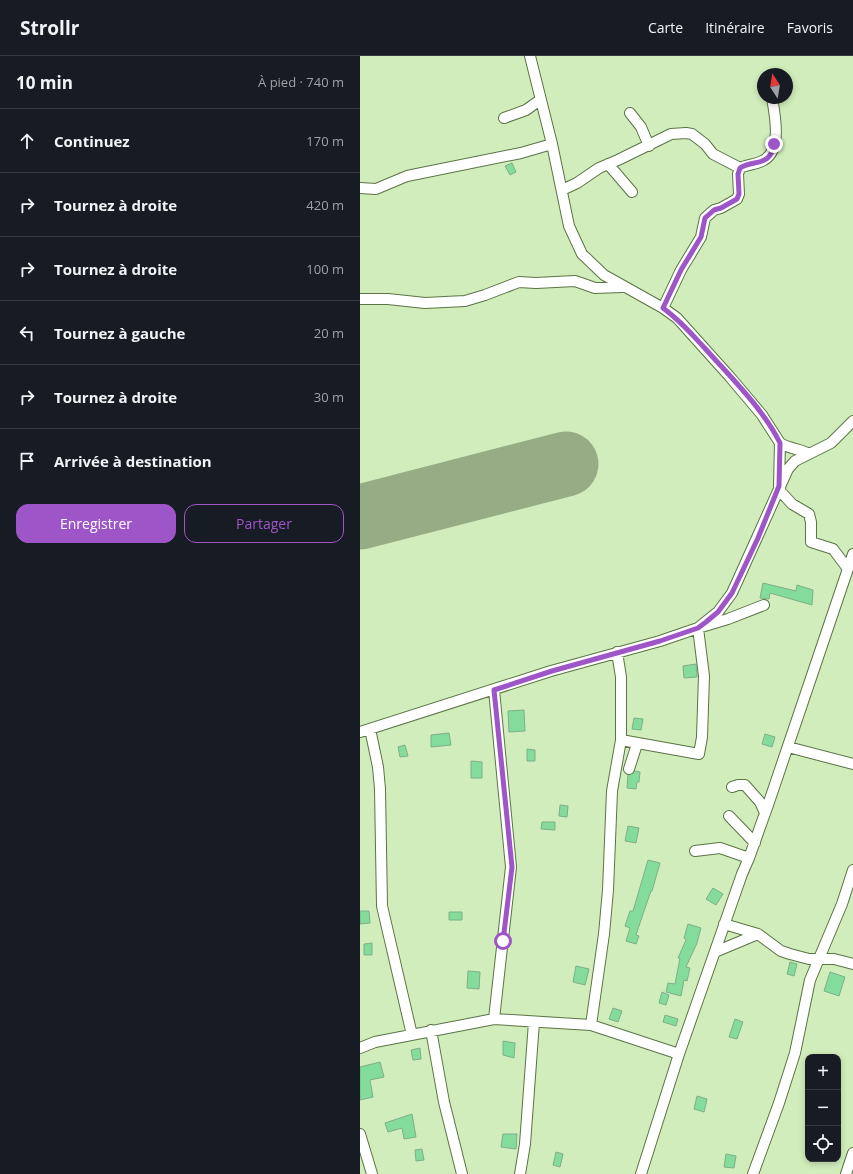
<!DOCTYPE html>
<html lang="fr">
<head>
<meta charset="utf-8">
<style>
  body { margin:0; font-family:"Open Sans",sans-serif; background:#242831; color:#f1f3f6 }
  .controls { position:absolute; right:12px; bottom:12px; display:grid; overflow:hidden; border-radius:8px; box-shadow:0 2px 6px #0003 }
  .controls button { width:36px; height:36px; display:grid; place-items:center; padding:0; border:0; border-bottom:1px solid #363941; background:#171b24; color:#f1f3f6; font:20px sans-serif }
  .compass { position:absolute; left:397px; top:12px; width:36px; height:36px; border-radius:50%; background:#171b24; box-shadow:0 2px 6px #0003; rotate:348deg }
  .stop { position:absolute; width:12px; height:12px; margin:-9px; border:3px solid #9e55c8; border-radius:50%; background:#fff }
  .stop.end { background:#9e55c8; border-color:#fff; box-shadow:0 1px 4px #0008 }
  .list { margin:0; padding:0; list-style:none }
  h2 { display:flex; justify-content:space-between; align-items:center; height:52px; margin:0; padding:0 16px; font-size:17px }
  h2 small { font-size:13px; font-weight:400; color:#9ea1a6 }
  .list li { display:grid; grid-template-columns:26px 1fr auto; gap:12px; align-items:center; box-sizing:border-box; height:64px; padding:0 16px; border-top:1px solid #363941 }
  .list b { display:block; font-size:15px; white-space:nowrap }
  .list em { font-size:13px; font-style:normal; color:#9ea1a6 }
  .actions { display:flex; gap:8px; padding:12px 16px }
  .actions a { flex:1; padding:9px 0; border:1px solid #9e55c8; border-radius:12px; text-align:center; font-size:14px; color:#9e55c8 }
  .actions .main { background:#9e55c8; color:#fff }
  .icon { flex:none; width:22px; height:22px; fill:none; stroke:currentColor; stroke-width:2; stroke-linecap:round; stroke-linejoin:round }
  .map { position:relative; flex:none; width:493px; height:1118px; overflow:hidden }
  header { display:flex; align-items:center; gap:24px; box-sizing:border-box; height:56px; padding:0 20px; background:#171b24; border-bottom:1px solid #363941 }
  header strong { font-size:19px }
  nav { display:flex; gap:22px; margin-inline-start:auto; font-size:14px }
  main { display:flex }
  aside { flex:1; background:#171b24 }
  .map>svg:first-child { display:block }
</style>
</head>
<body>
<header>
<strong>Strollr</strong>
<nav><a>Carte</a><a>Itinéraire</a><a>Favoris</a></nav>
</header>
<main>
<aside>
<h2>10 min<small>À pied · 740 m</small></h2>
<ul class="list">
<li><svg class="icon" aria-label="ahead" viewBox="0 0 24 24"><path d="M12 20V5M6 11l6-6 6 6"/></svg><div><b>Continuez</b></div><em>170 m</em></li>
<li><svg class="icon" aria-label="right" viewBox="0 0 24 24"><path d="M7 20v-9h11M14 6l5 5-5 5"/></svg><div><b>Tournez à droite</b></div><em>420 m</em></li>
<li><svg class="icon" aria-label="right" viewBox="0 0 24 24"><path d="M7 20v-9h11M14 6l5 5-5 5"/></svg><div><b>Tournez à droite</b></div><em>100 m</em></li>
<li><svg class="icon" aria-label="left" viewBox="0 0 24 24"><path d="M17 20v-9H6M10 6l-5 5 5 5"/></svg><div><b>Tournez à gauche</b></div><em>20 m</em></li>
<li><svg class="icon" aria-label="right" viewBox="0 0 24 24"><path d="M7 20v-9h11M14 6l5 5-5 5"/></svg><div><b>Tournez à droite</b></div><em>30 m</em></li>
<li><svg class="icon" aria-label="arrive" viewBox="0 0 24 24"><path d="M6 21V4h12l-3 4 3 4H6"/></svg><div><b>Arrivée à destination</b></div></li>
</ul>
<div class="actions"><a class="main">Enregistrer</a><a>Partager</a></div>
</aside>
<div class="map">
<svg width="493" height="1118" viewBox="0 0 493 1118">
  <rect width="100%" height="100%" fill="#d1edbb"/>
  <g fill="none" stroke-linecap="round" stroke-linejoin="round">
    <path stroke="#96ac84" stroke-width="65" d="M0,461l206,-53"/>
  </g>
  <path fill="#84dc9b" stroke="#7fae8a" d="M152,107l4,9 -6,3 -5,-9z
    M403,527l33,8 1,-6 16,5 -1,15 -42,-12 -1,6 -9,-1z
    M336,608l1,13 -13,1 -1,-12z
    M164,654l1,21 -16,1 -1,-21z
    M274,662l9,1 -2,11 -9,-1z
    M89,677l2,12 -20,2v-12z
    M405,678l10,3 -3,10 -10,-3z
    M45,689l3,11 -8,1 -2,-10z
    M167,693l8,1v11h-8z
    M111,705l11,1v16h-11z
    M275,715l5,1 -1,10h-2l-1,7 -9,-1 1,-13z
    M200,749l8,1 -1,11 -8,-1z
    M182,766h13v8l-14,-1z
    M268,770l11,2 -3,15 -11,-2z
    M288,804l12,3 -8,28h-1l-7,20 -8,24 3,1 -3,8 -10,-3 4,-13 -5,-2 5,-15h3z
    M353,832l10,6 -7,11 -10,-6z
    M0,855h9l1,12 -10,1z
    M89,856h13v8h-13z
    M328,868l13,4 -4,15 -11,24 4,1 -3,13 -3,-1 -3,16 -15,-4 2,-9 7,1 5,-26h-2l8,-18 -2,-2z
    M12,887v12h-8v-11z
    M430,906l7,2 -3,12 -7,-2z
    M216,910l13,3 -4,16 -12,-3z
    M108,915l12,1 -1,17 -12,-1z
    M470,916l15,5 -6,19 -15,-5z
    M302,936l7,3 -3,10 -7,-2z
    M253,952l9,3 -4,11 -9,-3z
    M305,959l13,4 -2,7 -13,-4z
    M375,963l8,3 -6,17 -8,-2z
    M143,985l12,2 -1,15 -11,-3z
    M60,992l1,11 -8,1 -2,-10z
    M20,1006l4,15 -14,3 3,17 -13,3v-33z
    M337,1040l10,3 -3,13 -10,-3z
    M52,1058l4,23 -12,2 -2,-11 -14,4 -3,-9z
    M143,1078h14l-1,15 -15,-2z
    M62,1093l2,11 -8,1 -1,-11z
    M196,1096l7,2 -3,13 -7,-2z
    M366,1098l10,2 -2,12 -10,-1z"/>
  <g fill="none" stroke-linecap="round" stroke-linejoin="round">
    <g stroke="#5b7446" stroke-width="12">
      <path id="street" d="M170,0l22,88 17,82 13,28 22,21 59,33 14,10 53,59 32,38 18,28 -1,43 2,6 11,12 17,10 2,8v20l22,7 15,20
        M270,57l11,14 8,19
        M144,62l22,-8 14,-10
        M248,108l24,28
        M0,132l16,1 31,-13 114,-23 31,-9
        M202,134l15,-7 22,-15 19,-8 53,-26 15,-1 6,1 13,10 8,10 27,14
        M0,243h28l37,4 40,-2 20,-6 34,-13 17,1 39,-2 20,7 27,-1
        M303,252l18,-38 20,-33 4,-19 9,-8 7,-2 16,-9 2,-5 -1,-20 2,-6c7,-4 16,-3 24,-8 18,-10 11,-45 8,-62
        M420,387c9,6 19,5 29,11
        M134,634l17,177 -17,152
        M10,673l8,38 2,22 2,117 30,129
        M0,676l191,-61 109,-30 38,-13 20,-16 14,-19 56,-124 7,-8 36,-18 22,-22
        M261,684l78,14 3,-17 2,-61 -6,-48 30,-9 36,-14
        M428,691l65,17
        M269,713l8,-25
        M372,731l6,-2h7l15,17 5,11
        M369,760l26,27
        M335,795l25,-3 29,10
        M364,868l34,10 23,17 9,3 19,5h25l19,5
        M355,896l43,-18
        M231,969l13,-91 4,-44 4,-99 9,-51v-63l-4,-25
        M71,974l13,72 18,72
        M0,992l15,-6 119,-23 97,6 88,29
        M0,1078l12,40
        M160,1118l5,-30 9,-122
        M281,1118l38,-120 63,-180 7,-16 19,-53 85,-251
        M393,1118l26,-71 16,-50 15,-73 32,-76 11,-34
        M486,1118l7,-21"/>
    </g>
    <use href="#street" stroke="#fff" stroke-width="10"/>
  </g>
  <g fill="none" stroke-linecap="round" stroke-linejoin="round">
    <path stroke="#9e55c8" stroke-width="5" d="M143,885l9,-74 -18,-177 58,-19 108,-30 38,-13 8,-6 12,-10 14,-19 26,-55 21,-52 1,-43c-14,-28 -37,-53 -58,-76 -19,-20 -36,-42 -59,-59l18,-38 20,-33 4,-19 9,-8 7,-2 16,-9 2,-5 -1,-20 2,-6c14,-9 30,0 34,-24"/>
  </g>
</svg>
<div class="controls">
<button>+</button>
<button>−</button>
<button><svg class="icon" aria-label="locate" viewBox="0 0 24 24"><circle cx="12" cy="12" r="6"/><path d="M12 2v4M12 18v4M2 12h4M18 12h4"/></svg></button>
</div>
<svg class="compass" viewBox="-18 -18 36 36"><path d="M0-13l5 13h-10z" fill="#e53935"/><path d="M0 13l5-13h-10z" fill="#9ea1a6"/></svg>
<div class="stop" style="left:143px;top:885px"></div>
<div class="stop end" style="left:414px;top:88px"></div>
</div>
</main>
</body>
</html>
